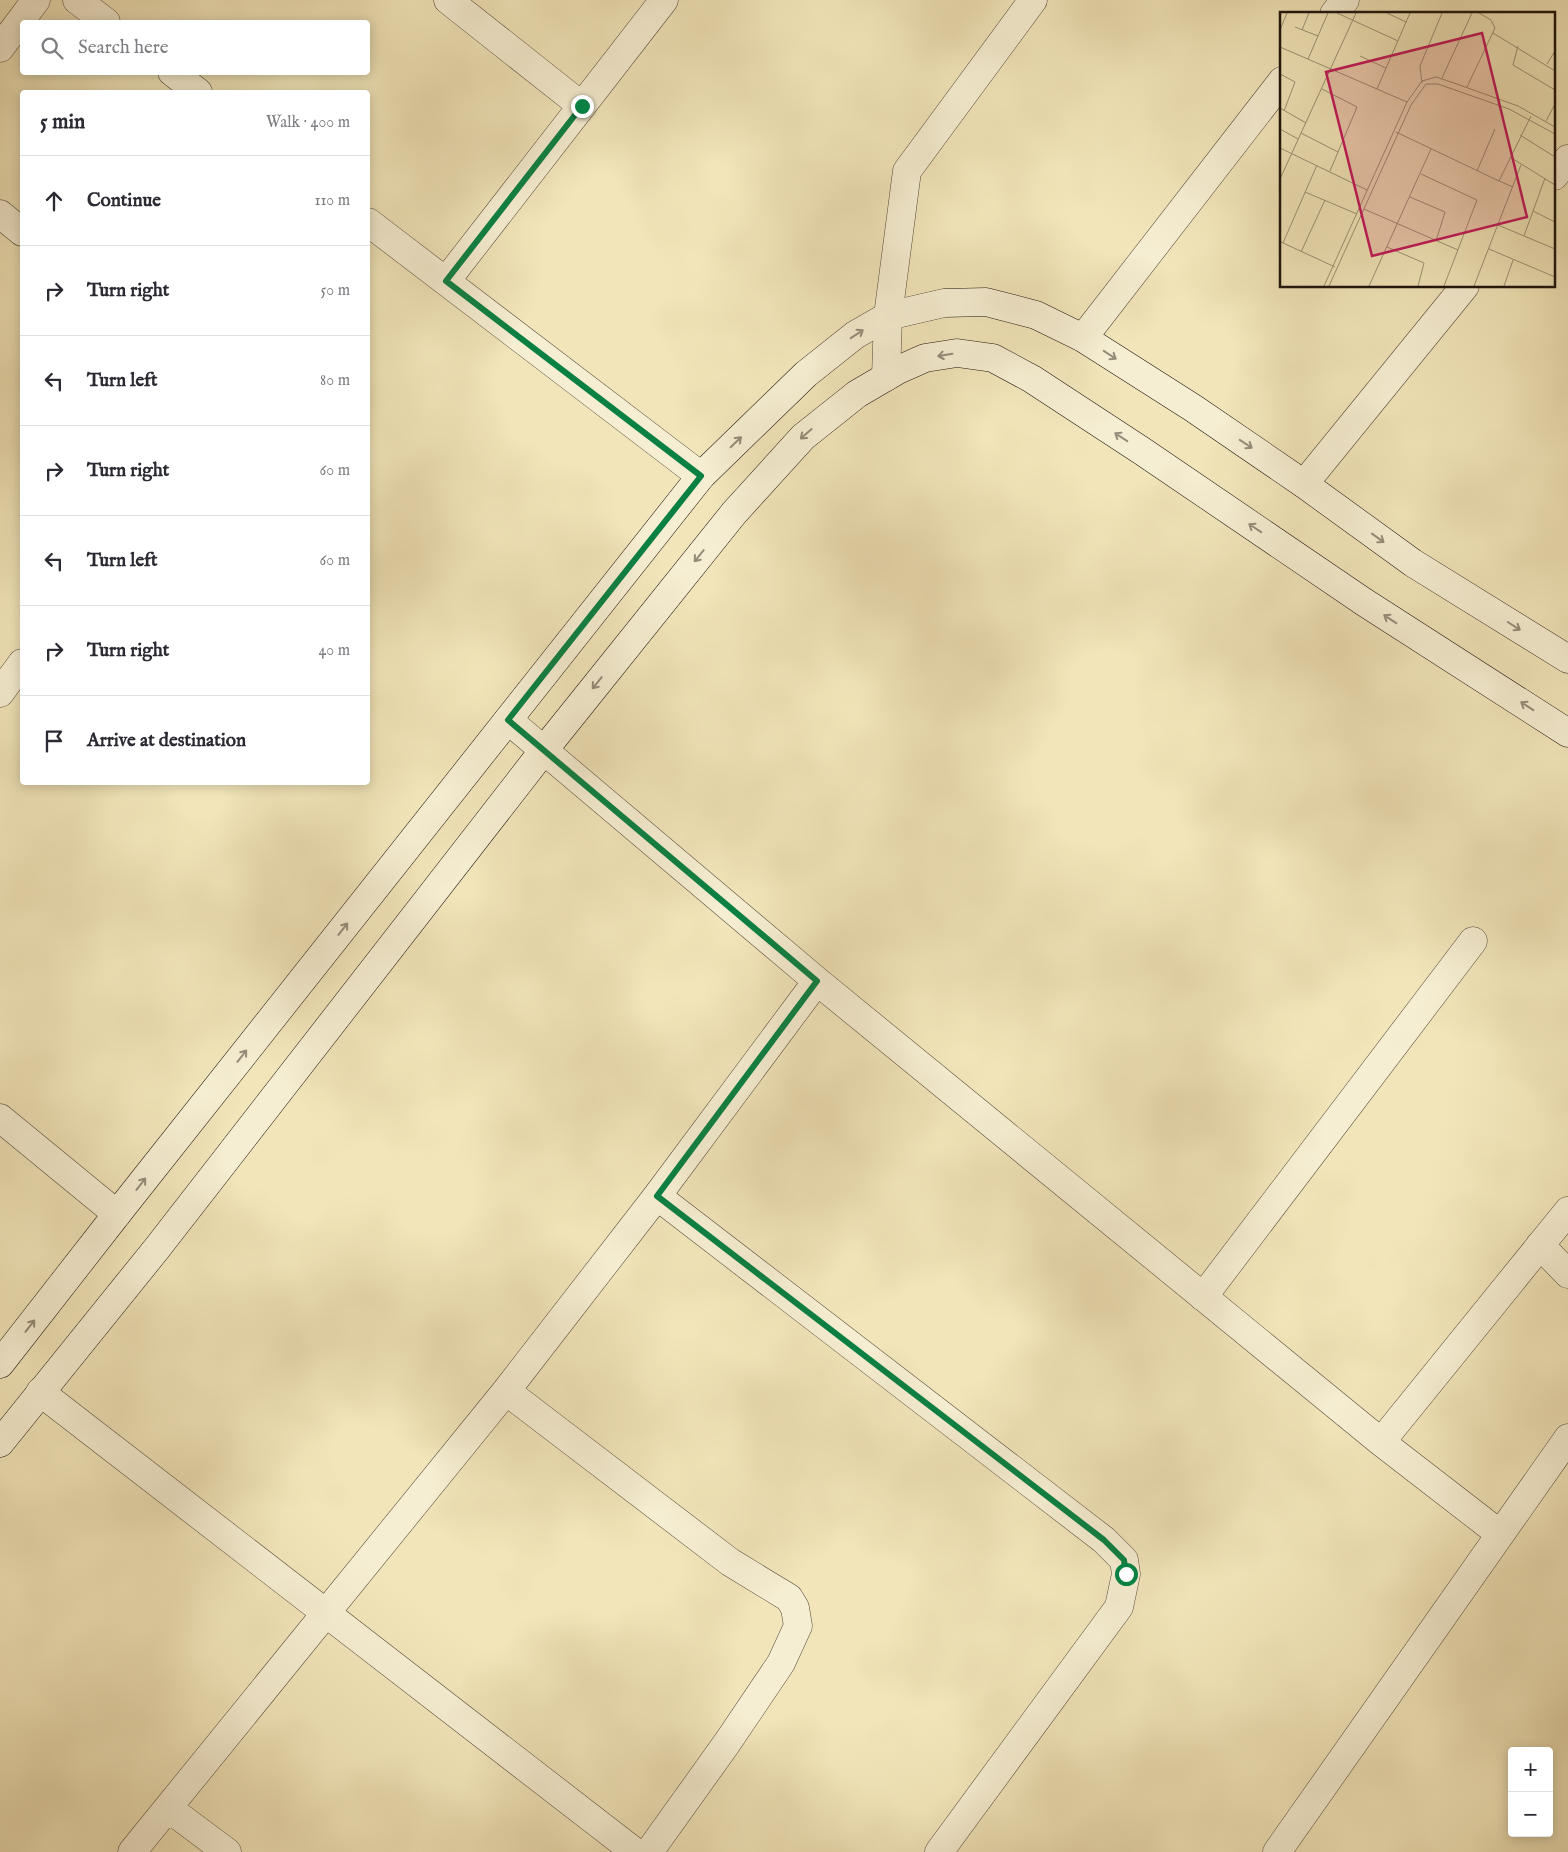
<!DOCTYPE html>
<html lang="en">
<head>
<meta charset="utf-8">
<style>
  body { margin:0; font-family:"IM FELL English",serif; background:#f2f2f3; color:#2b2b33 }
  .controls { position:absolute; right:15px; bottom:15px; display:grid; overflow:hidden; border-radius:5px; box-shadow:0 2px 12px #0003 }
  .controls button { width:45px; height:45px; display:grid; place-items:center; padding:0; border:0; border-bottom:1px solid #e1e1e2; background:#fff; color:#2b2b33; font:25px sans-serif }
  .stop { position:absolute; width:15px; height:15px; margin:-11px; border:4px solid #0b8043; border-radius:50%; background:#fff }
  .stop.end { background:#0b8043; border-color:#fff; box-shadow:0 1px 5px #0008 }
  .list { margin:0; padding:0; list-style:none }
  h2 { display:flex; justify-content:space-between; align-items:center; height:65px; margin:0; padding:0 20px; font-size:21px }
  h2 small { font-size:16px; font-weight:400; color:#7c7c81 }
  .list li { display:grid; grid-template-columns:32px 1fr auto; gap:15px; align-items:center; box-sizing:border-box; height:90px; padding:0 20px; border-top:1px solid #e1e1e2 }
  .list b { display:block; font-size:19px; white-space:nowrap }
  .list em { font-size:16px; font-style:normal; color:#7c7c81 }
  .icon { flex:none; width:28px; height:28px; fill:none; stroke:currentColor; stroke-width:2; stroke-linecap:round; stroke-linejoin:round }
  .map { position:relative; flex:none; width:1568px; height:1852px; overflow:hidden }
  .search { position:absolute; background:#fff; box-shadow:0 2px 12px #0003; left:20px; top:20px; width:350px; height:55px; display:flex; align-items:center; gap:12px; box-sizing:border-box; padding:0 18px; border-radius:5px; color:#7c7c81; font-size:19px }
  .panel { position:absolute; background:#fff; box-shadow:0 2px 12px #0003; left:20px; top:90px; width:350px; height:695px; border-radius:5px }
  .map>svg:first-child { display:block }
</style>
</head>
<body>
<div class="map">
<svg width="1568" height="1852" viewBox="0 0 1568 1852">
  <rect width="100%" height="100%" fill="#f1e5b9"/>
  <filter id="stains"><feTurbulence type="fractalNoise" baseFrequency=".004" numOctaves="4"/><feColorMatrix values="0 0 0 0 .2 0 0 0 0 .09 0 0 0 0 .02 0 0 0 .5 -.17"/></filter>
  <radialGradient id="worn" r=".72"><stop offset=".6" stop-color="#630" stop-opacity="0"/><stop offset="1" stop-color="#630" stop-opacity=".3"/></radialGradient>
  <g fill="none" stroke-linecap="round" stroke-linejoin="round">
    <g stroke="#54493a" stroke-width="29">
      <path id="street" d="M77,0l29,22
        M448,0l134,106
        M1334,14l11,-14
        M0,48l36,-48
        M172,72l26,20
        M1554,176l14,-17
        M0,214l22,18
        M368,222l333,254
        M446,281l218,-281
        M1083,338l199,-257
        M886,377l2,-61 19,-145 126,-171
        M1304,484l161,-198
        M0,693l22,-30
        M508,720l309,261 564,461 187,-231
        M0,1118l117,96
        M657,1196l447,344 20,20 2,14 -7,33 -180,245
        M1540,1245l28,29
        M1203,1297l270,-356
        M506,1391l224,171 59,36 6,10 3,18 -17,37 -54,80 -78,109
        M40,1392l595,460
        M1381,1442l119,92
        M168,1808l59,44
        M132,1852l374,-461 151,-195 160,-215
        M1277,1852l291,-414"/>
    </g>
    <g stroke="#1f150f" stroke-width="29">
      <path id="secondary" d="M0,1364l117,-150 584,-738 105,-102 49,-39 33,-19 56,-13 42,-1 50,13 47,23 110,70 111,76 109,79 155,96
        M0,1443l158,-196 386,-497 190,-237 69,-76 54,-43 41,-24 27,-12 32,-5 36,5 39,21 110,72 222,151 204,131"/>
    </g>
    <use href="#street" stroke="#f6eed2" stroke-width="28"/>
    <use href="#secondary" stroke="#f6eed2" stroke-width="28"/>
  </g>
  <defs><path id="oneway-shaft" d="M-6 0H5M1.5-3L5.5 0L1.5 3" fill="none" stroke-width="1.6" stroke-linecap="round" stroke-linejoin="round" transform="scale(1.25)"/></defs>
  <g stroke="#958c7a">
    <use href="#oneway-shaft" transform="translate(857 334) rotate(-33)"/>
    <use href="#oneway-shaft" transform="translate(945 355) rotate(171)"/>
    <use href="#oneway-shaft" transform="translate(1110 355) rotate(33)"/>
    <use href="#oneway-shaft" transform="translate(806 434) rotate(139)"/>
    <use href="#oneway-shaft" transform="translate(1121 437) rotate(-147)"/>
    <use href="#oneway-shaft" transform="translate(736 442) rotate(-44)"/>
    <use href="#oneway-shaft" transform="translate(1246 444) rotate(34)"/>
    <use href="#oneway-shaft" transform="translate(1255 528) rotate(-146)"/>
    <use href="#oneway-shaft" transform="translate(1378 538) rotate(36)"/>
    <use href="#oneway-shaft" transform="translate(699 556) rotate(129)"/>
    <use href="#oneway-shaft" transform="translate(1390 619) rotate(-147)"/>
    <use href="#oneway-shaft" transform="translate(1514 626) rotate(32)"/>
    <use href="#oneway-shaft" transform="translate(597 683) rotate(129)"/>
    <use href="#oneway-shaft" transform="translate(1527 706) rotate(-147)"/>
    <use href="#oneway-shaft" transform="translate(343 929) rotate(-52)"/>
    <use href="#oneway-shaft" transform="translate(242 1056) rotate(-52)"/>
    <use href="#oneway-shaft" transform="translate(141 1184) rotate(-52)"/>
    <use href="#oneway-shaft" transform="translate(30 1326) rotate(-52)"/>
  </g>
  <g fill="none" stroke-linecap="round" stroke-linejoin="round">
    <path stroke="#0b8043" stroke-width="6" d="M582,106l-136,175 255,195 -193,244 309,261 -160,215 447,344 20,20 2,14"/>
  </g>
  <g transform="translate(1280 12)">
    <rect width="275" height="275" fill="#f1e5b9"/>
    <path fill="none" stroke="#9d9275" stroke-width="1" d="M57,1l61,28M107,1l19,9M15,15l23,9M0,18l7,-17M22,18l7,-17M213,21l62,38M238,34l-5,19 42,25M0,35l127,55M80,44l26,12M28,47l20,-46M267,52l8,-13M0,62l15,8 -11,29M162,66l30,-65M142,71l-2,-17 22,-53M187,75l28,-59 -4,-8 -12,-7M42,77l35,18 -27,64M97,77l33,-76M0,96l26,15M266,109l9,-17M0,117l18,10M116,120l103,49 32,-65M21,121l37,19M240,123l35,22M0,136l87,42M230,145l45,28M197,159l18,-42M141,162l56,26 -33,86M0,167l76,-166M219,169l14,6M25,180l52,22M130,185l35,15 -9,29M84,197l94,41M253,199l22,11M218,213l57,24M244,224l21,-58M1,230l54,25M3,231l34,-78M107,235l37,16 -6,23M209,237l66,28M21,240l24,-52M44,274l83,-184 15,-21 14,-4 18,6 64,23 37,21M49,274l82,-181 15,-21h12l71,25 46,25M89,274l62,-137M194,274l47,-121M224,274l9,-26"/>
    <path fill="#c2185b" fill-opacity="0.15" stroke="#c2185b" stroke-width="2.5" d="M202,21l45,184 -155,39 -46,-184z"/>
    <rect width="275" height="275" fill="none" stroke="#1f150f" stroke-width="2.5"/>
  </g>
  <rect width="100%" height="100%" filter="url(#stains)"/>
  <rect width="100%" height="100%" fill="url(#worn)"/>
</svg>
<div class="controls">
<button>+</button>
<button>−</button>
</div>
<div class="stop" style="left:1126px;top:1574px"></div>
<div class="stop end" style="left:582px;top:106px"></div>
<div class="search"><svg class="icon" aria-label="search" viewBox="0 0 24 24"><circle cx="10" cy="10" r="6"/><path d="M15 15l6 6"/></svg>Search here</div>
<section class="panel">
<h2>5 min<small>Walk · 400 m</small></h2>
<ul class="list">
<li><svg class="icon" aria-label="ahead" viewBox="0 0 24 24"><path d="M12 20V5M6 11l6-6 6 6"/></svg><div><b>Continue</b></div><em>110 m</em></li>
<li><svg class="icon" aria-label="right" viewBox="0 0 24 24"><path d="M7 20v-9h11M14 6l5 5-5 5"/></svg><div><b>Turn right</b></div><em>50 m</em></li>
<li><svg class="icon" aria-label="left" viewBox="0 0 24 24"><path d="M17 20v-9H6M10 6l-5 5 5 5"/></svg><div><b>Turn left</b></div><em>80 m</em></li>
<li><svg class="icon" aria-label="right" viewBox="0 0 24 24"><path d="M7 20v-9h11M14 6l5 5-5 5"/></svg><div><b>Turn right</b></div><em>60 m</em></li>
<li><svg class="icon" aria-label="left" viewBox="0 0 24 24"><path d="M17 20v-9H6M10 6l-5 5 5 5"/></svg><div><b>Turn left</b></div><em>60 m</em></li>
<li><svg class="icon" aria-label="right" viewBox="0 0 24 24"><path d="M7 20v-9h11M14 6l5 5-5 5"/></svg><div><b>Turn right</b></div><em>40 m</em></li>
<li><svg class="icon" aria-label="arrive" viewBox="0 0 24 24"><path d="M6 21V4h12l-3 4 3 4H6"/></svg><div><b>Arrive at destination</b></div></li>
</ul>
</section>
</div>
</body>
</html>
